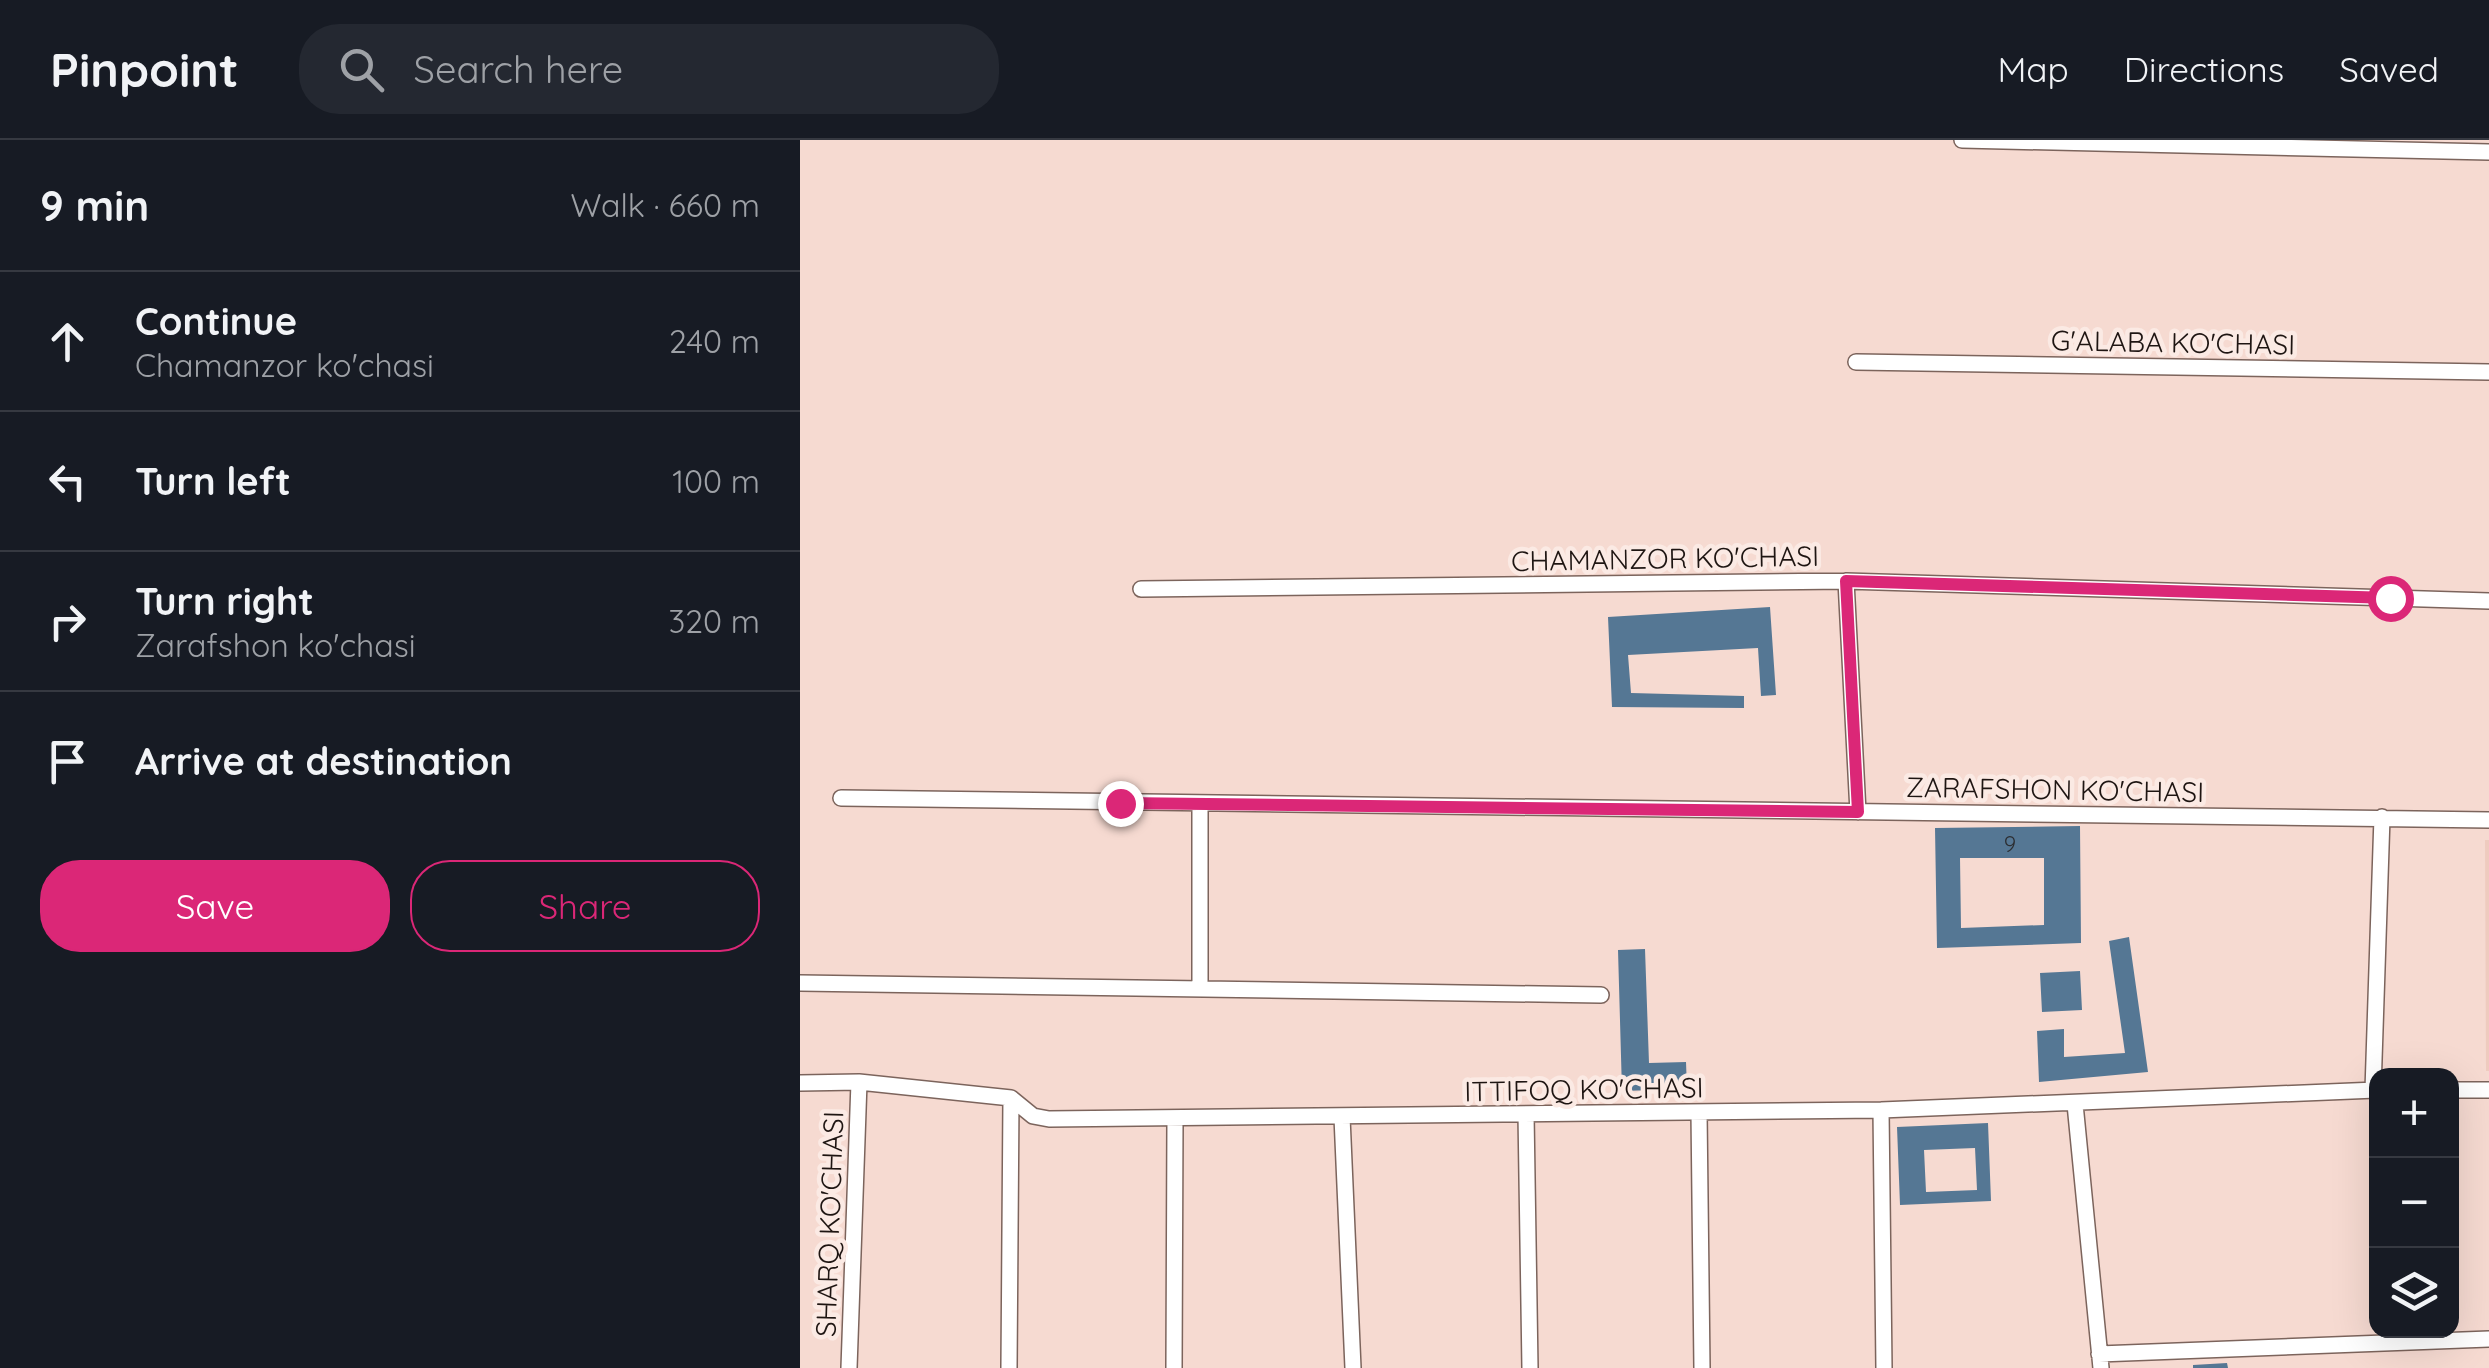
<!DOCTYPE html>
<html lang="en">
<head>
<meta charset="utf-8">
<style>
  body { margin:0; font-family:Quicksand,sans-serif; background:#242831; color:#f1f3f6 }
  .controls { position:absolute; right:30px; bottom:30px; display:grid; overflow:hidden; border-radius:20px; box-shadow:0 10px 40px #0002 }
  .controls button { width:90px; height:90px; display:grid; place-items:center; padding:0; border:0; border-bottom:2px solid #363941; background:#171b24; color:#f1f3f6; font:50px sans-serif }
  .stop { position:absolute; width:30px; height:30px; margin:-22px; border:8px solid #db2777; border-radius:50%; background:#fff }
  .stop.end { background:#db2777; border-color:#fff; box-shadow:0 2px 10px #0008 }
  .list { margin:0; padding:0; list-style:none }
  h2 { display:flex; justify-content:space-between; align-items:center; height:130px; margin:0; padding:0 40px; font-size:42px }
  h2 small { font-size:32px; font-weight:400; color:#9ea1a6 }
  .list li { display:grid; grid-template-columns:65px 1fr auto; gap:30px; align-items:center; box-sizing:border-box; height:140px; padding:0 40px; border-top:2px solid #363941 }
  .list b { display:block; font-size:38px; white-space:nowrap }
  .list p { margin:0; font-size:32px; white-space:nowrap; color:#9ea1a6 }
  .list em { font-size:32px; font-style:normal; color:#9ea1a6 }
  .actions { display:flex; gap:20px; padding:30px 40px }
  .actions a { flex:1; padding:22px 0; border:2px solid #db2777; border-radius:40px; text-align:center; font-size:35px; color:#db2777 }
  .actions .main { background:#db2777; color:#fff }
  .icon { flex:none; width:55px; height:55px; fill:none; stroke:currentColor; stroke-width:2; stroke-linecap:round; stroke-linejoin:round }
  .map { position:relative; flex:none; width:1689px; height:1228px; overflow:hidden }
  header { display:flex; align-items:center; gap:60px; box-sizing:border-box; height:140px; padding:0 50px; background:#171b24; border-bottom:2px solid #363941 }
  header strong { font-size:48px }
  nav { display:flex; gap:55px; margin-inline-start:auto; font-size:35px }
  .search { width:700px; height:90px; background:#242831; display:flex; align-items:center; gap:25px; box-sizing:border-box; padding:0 35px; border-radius:40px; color:#9ea1a6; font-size:38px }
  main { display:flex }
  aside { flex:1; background:#171b24 }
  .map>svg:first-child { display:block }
</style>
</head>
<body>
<header>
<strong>Pinpoint</strong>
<div class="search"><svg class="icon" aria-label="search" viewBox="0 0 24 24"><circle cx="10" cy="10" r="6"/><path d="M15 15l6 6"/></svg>Search here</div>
<nav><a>Map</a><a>Directions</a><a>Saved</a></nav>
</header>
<main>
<aside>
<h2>9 min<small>Walk · 660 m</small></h2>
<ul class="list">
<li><svg class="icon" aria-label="ahead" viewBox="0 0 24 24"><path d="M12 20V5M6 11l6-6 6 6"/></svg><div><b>Continue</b><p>Chamanzor ko'chasi</p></div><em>240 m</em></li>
<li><svg class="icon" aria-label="left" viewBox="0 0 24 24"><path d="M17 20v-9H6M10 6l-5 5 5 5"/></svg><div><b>Turn left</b></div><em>100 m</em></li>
<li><svg class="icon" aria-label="right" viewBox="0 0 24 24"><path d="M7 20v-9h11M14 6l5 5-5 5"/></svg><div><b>Turn right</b><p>Zarafshon ko'chasi</p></div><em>320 m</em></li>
<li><svg class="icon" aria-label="arrive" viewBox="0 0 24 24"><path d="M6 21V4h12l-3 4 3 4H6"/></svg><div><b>Arrive at destination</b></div></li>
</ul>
<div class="actions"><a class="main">Save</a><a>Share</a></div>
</aside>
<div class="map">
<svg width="1689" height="1228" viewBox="0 0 1689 1228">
  <rect width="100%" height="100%" fill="#f6dad1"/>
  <path fill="#efcbbf" d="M1685,700h4v231h-3z"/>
  <path fill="#557794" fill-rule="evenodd" d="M970,467l6,88 -15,1 -3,-48 -130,7 3,38 113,3v12l-132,-1 -4,-90z
    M1280,686l1,117 -144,5 -2,-120zM1160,718h84v67l-83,3z
    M1329,797l19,135 -109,10 -2,-51 27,-2v28l61,-4 -16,-112z
    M845,809l4,114 37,-1 1,27 -65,2 -4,-141z
    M1280,831l2,39 -40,2 -2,-39z
    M1188,983l3,78 -91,4 -3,-78zM1175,1008l2,42 -51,2 -2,-42z
    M1427,1223l1,5h-35v-3z"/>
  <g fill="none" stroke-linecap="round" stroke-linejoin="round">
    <g stroke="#7c645c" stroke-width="18">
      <path id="street" d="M1162,0l527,12
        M1056,222l633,10
        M1046,441l12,231
        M341,449l705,-8 643,20
        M41,658l1648,22
        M400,664v185
        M0,843l801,12
        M0,943l59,-1 152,16 22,18 16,3 832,-9 495,-20
        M1573,950l9,-273
        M1652,950h37
        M1275,964l26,264
        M1081,970l3,258
        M899,972l3,256
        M726,974l4,254
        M542,977l11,251
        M1299,1214l390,-15
        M49,1228l10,-286
        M209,1228l2,-270
        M374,1228l1,-249"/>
    </g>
    <use href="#street" stroke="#fff" stroke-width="15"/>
  </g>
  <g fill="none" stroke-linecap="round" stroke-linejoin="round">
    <path stroke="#db2777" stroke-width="12" d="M320,663l738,9 -12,-231 544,17"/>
  </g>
  <g text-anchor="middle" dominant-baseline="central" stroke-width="9" stroke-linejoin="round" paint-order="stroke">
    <g font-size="22" fill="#2c2e32">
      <text x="1210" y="704">9</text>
    </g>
    <g font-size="28" fill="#1e1512" stroke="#fbeae4">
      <text transform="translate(1373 202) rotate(1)">G'ALABA KO'CHASI</text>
      <text transform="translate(865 418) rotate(-1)">CHAMANZOR KO'CHASI</text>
      <text transform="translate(1255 649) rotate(1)">ZARAFSHON KO'CHASI</text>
      <text transform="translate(784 949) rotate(-1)">ITTIFOQ KO'CHASI</text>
      <text transform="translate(29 1084) rotate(-88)">SHARQ KO'CHASI</text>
    </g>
  </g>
</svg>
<div class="controls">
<button>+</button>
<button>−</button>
<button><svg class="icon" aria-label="layers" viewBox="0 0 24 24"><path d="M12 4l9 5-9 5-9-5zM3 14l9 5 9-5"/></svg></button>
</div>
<div class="stop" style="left:1590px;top:458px"></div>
<div class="stop end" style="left:320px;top:663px"></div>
</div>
</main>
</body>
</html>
